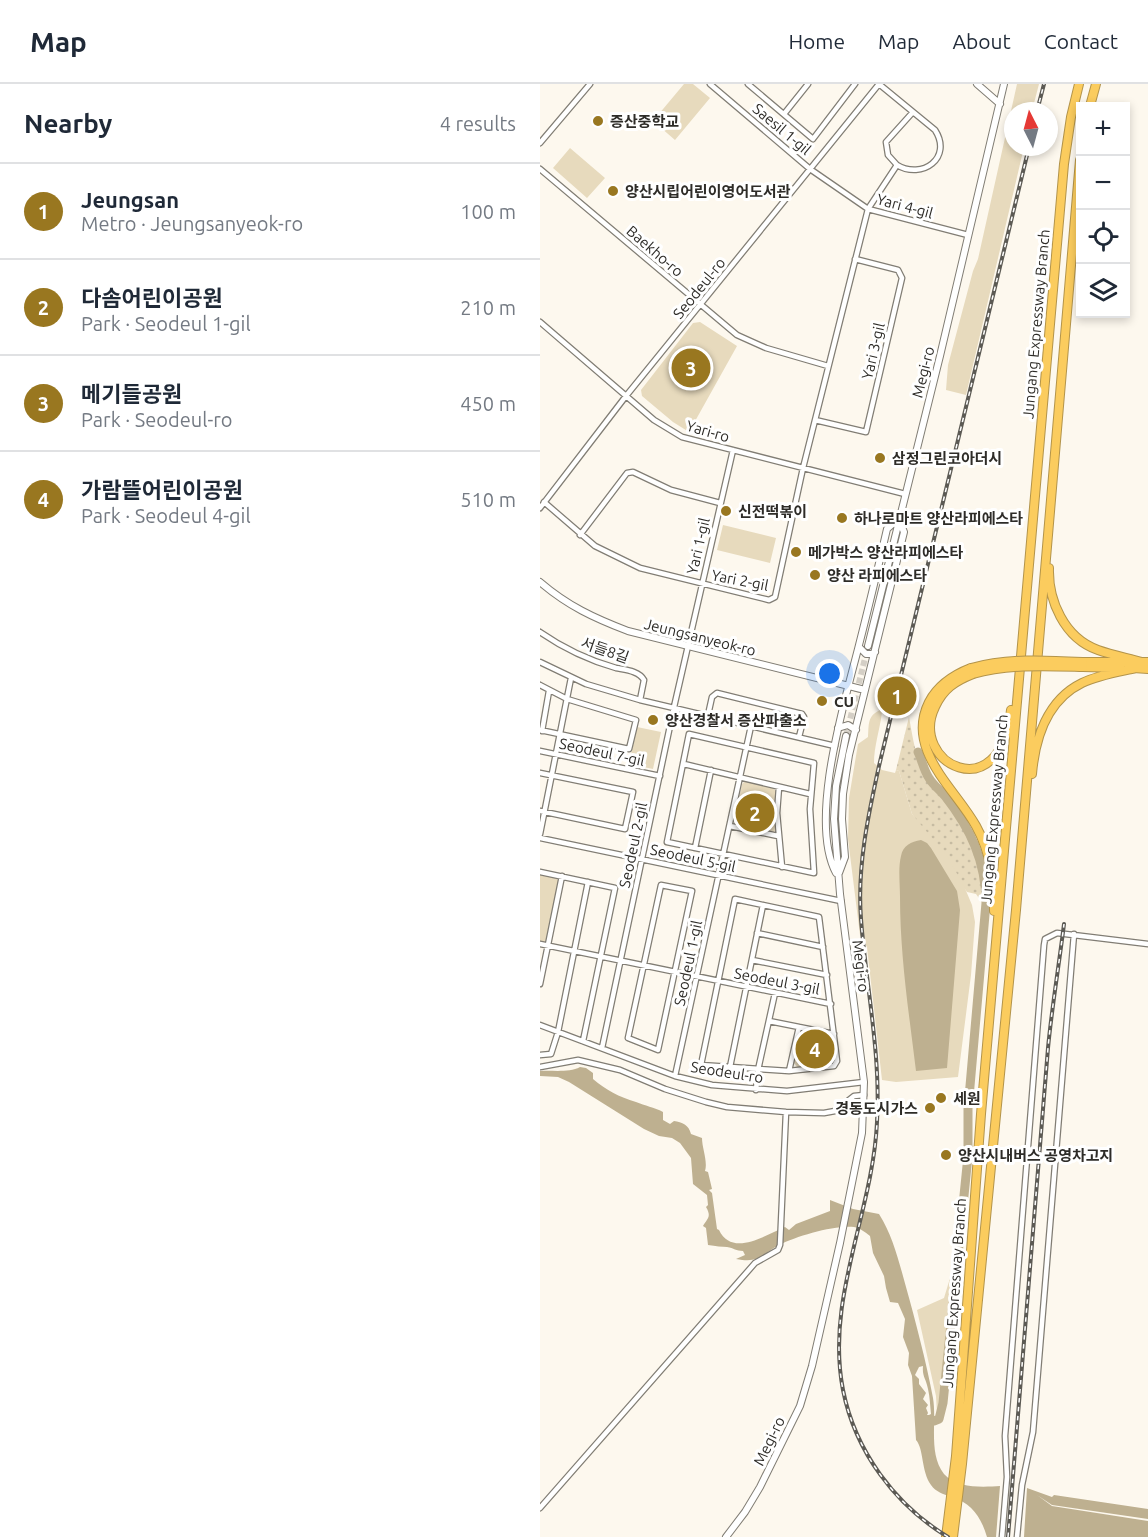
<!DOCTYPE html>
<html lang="en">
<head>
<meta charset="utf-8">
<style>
  body { margin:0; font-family:Ubuntu,"Noto Sans KR",sans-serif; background:#f6f6f7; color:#1f2937 }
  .controls { position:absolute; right:18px; top:18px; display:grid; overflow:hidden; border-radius:0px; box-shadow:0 3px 9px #0003 }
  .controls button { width:54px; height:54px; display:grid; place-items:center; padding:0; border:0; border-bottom:2px solid #e0e1e3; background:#fff; color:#1f2937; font:30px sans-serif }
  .compass { position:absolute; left:464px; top:18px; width:54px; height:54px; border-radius:50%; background:#fff; box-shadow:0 3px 9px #0003; rotate:354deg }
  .you { position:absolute; left:290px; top:590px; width:21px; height:21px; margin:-15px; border:4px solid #fff; border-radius:50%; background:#1a73e8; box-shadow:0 0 0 9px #1a73e833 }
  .badge { display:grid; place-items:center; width:39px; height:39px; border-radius:50%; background:#997720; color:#fff; font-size:20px; font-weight:700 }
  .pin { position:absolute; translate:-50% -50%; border:3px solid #fff; box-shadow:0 2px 6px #0006 }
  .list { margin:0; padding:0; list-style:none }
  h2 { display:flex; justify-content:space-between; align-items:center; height:78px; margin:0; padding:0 24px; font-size:26px }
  h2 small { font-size:20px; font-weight:400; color:#747a83 }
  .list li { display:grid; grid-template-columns:39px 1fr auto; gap:18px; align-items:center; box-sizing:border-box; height:96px; padding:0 24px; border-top:2px solid #e0e1e3 }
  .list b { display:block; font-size:22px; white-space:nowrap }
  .list p { margin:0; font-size:20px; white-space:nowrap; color:#747a83 }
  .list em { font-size:20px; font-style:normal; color:#747a83 }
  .icon { flex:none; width:33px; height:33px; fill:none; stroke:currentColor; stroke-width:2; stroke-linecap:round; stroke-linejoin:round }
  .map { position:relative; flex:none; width:608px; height:1453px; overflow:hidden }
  header { display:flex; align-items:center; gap:36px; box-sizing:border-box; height:84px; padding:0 30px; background:#fff; border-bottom:2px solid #e0e1e3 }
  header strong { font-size:28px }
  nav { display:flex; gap:33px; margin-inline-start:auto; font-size:21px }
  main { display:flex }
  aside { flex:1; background:#fff }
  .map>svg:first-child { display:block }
</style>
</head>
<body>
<header>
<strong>Map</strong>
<nav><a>Home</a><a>Map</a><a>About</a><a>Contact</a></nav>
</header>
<main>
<aside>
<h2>Nearby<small>4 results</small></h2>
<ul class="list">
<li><span class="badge">1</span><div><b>Jeungsan</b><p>Metro · Jeungsanyeok-ro</p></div><em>100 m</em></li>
<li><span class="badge">2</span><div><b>다솜어린이공원</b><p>Park · Seodeul 1-gil</p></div><em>210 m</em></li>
<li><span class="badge">3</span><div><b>메기들공원</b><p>Park · Seodeul-ro</p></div><em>450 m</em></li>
<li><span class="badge">4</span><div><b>가람뜰어린이공원</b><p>Park · Seodeul 4-gil</p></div><em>510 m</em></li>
</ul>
</aside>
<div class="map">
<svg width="608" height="1453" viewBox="0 0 608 1453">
  <defs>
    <pattern id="grass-dots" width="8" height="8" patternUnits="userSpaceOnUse" patternTransform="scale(1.5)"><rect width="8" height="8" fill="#e7dabd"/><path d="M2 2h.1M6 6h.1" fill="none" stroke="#c6bba2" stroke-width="1.8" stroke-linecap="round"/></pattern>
  </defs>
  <rect width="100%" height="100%" fill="#fdf8ee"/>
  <path fill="url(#grass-dots)" d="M369,633c4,22 7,43 18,63 5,7 13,13 18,21 26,35 39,59 38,103l-7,-10 -9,-2 -55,-78 -13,-43 -3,-1z"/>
  <path fill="#e7dabd" d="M144,0h9l17,14 -35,42 -22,-19z
    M477,0h22l-7,27h-19v36h11l-58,248 -20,-5 2,-25 25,-94 5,-12z
    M30,64l35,30 -18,20 -34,-30z
    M160,238l37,24 -48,86 -16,-10 -31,-26 -1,-6 52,-67z
    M183,441l53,13 -6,25 -53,-13z
    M340,626l2,2c-2,17 -8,34 -8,51l8,7 13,3 1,-3 3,1 13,43 35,42 17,30 8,19 3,17 -4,53 -13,102 -62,5 -14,-2 -15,-133 -7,-12 -12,-96 1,-41 9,-54 10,-7c1,-12 -1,-21 12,-27z
    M97,643l24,5 -8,37 -24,-5z
    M205,697l28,7 3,3v39l-3,3 -37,-8 -2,-3 8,-38z
    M0,790l16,4 3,3 -12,59 -4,3 -3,-1z
    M263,947l27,5 2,2 3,21 -3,4 -35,4 -3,-4 7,-30z
    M414,1181l-13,139 -4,10 -1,-18 -19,-86 27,-12z"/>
  <path fill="#beb090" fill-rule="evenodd" d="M381,756l6,3 4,5 26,43 3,19 -13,158 -31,3c-7,-57 -16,-116 -16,-174 0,-13 -2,-29 1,-41 2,-11 10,-14 20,-16z
    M40,983l6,1 7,5v6c13,11 26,18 43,23 9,4 18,5 27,10v8l7,4 4,-3c8,1 15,4 17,13l11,4c0,10 6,24 3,33l3,1 4,17 -3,1 3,3 5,36 2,1c13,27 45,6 66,-3l4,3 7,-6 34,-13v-11l23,9 26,5c14,22 20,48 27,73 10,36 20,74 27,111 4,23 -5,56 11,76 13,15 40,13 56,12l-4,51h-9c-6,-20 -15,-34 -36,-40 -8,-3 -15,-5 -20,-12 -10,-14 -7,-36 -15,-45l-4,-64 -4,-11 1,-12 -6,-16 2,-18 -7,-16 -8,-1 -4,-14 -2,-12 -11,-23 -3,-17c-5,-4 -10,-8 -16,-9 -20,-2 -57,9 -75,18 -17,9 -19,19 -43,14l9,-4 -2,-4c-7,0 -9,-3 -16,-4 -5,0 -11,-1 -19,-2l-2,-17 -3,-2c4,-7 9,-9 3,-19l2,-2 -1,-10 -14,-11 -2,-26 -11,-15 -8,-5 -13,-2 -15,-7 -75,-47 -11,-5 -18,-1v-5c12,-1 29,2 40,-4zM383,1282c-1,11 3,12 5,23 2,8 2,17 3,25l-2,1h-2l1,-2 -2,-5 2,-3 -5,-6 3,-6 -7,-9v-5l-4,-4 4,-8z
    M487,1404l25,9 2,-2 94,14v10l-96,-14 -15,-10 15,11 96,15v16h-124z"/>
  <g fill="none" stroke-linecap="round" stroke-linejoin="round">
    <path stroke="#beb090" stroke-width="9" d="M378,668c4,8 6,19 11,26 4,7 11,12 16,18 25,32 41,65 41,107l-18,206v47l-25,247 -4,16 -5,2"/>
    <path stroke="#d4cfc6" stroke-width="6" stroke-dasharray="6 3" stroke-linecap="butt" d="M306,652l22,-90"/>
    <g stroke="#817d74" stroke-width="7">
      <path id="street" d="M170,0l100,85 58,40 100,26
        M208,0l65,55 42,-55
        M244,30l24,-30
        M0,59l50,-59
        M357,81l-9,-10 -2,-13 27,-30
        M0,85l197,166 29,13 62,18
        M0,238l114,98 28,17 223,57
        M275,336l51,12 36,-154 -4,-8 -43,-11
        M4,418l51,44 45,22 129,32 6,-3 28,-129 65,-259 29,-44c25,15 56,-7 38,-35l-56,-46
        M0,424l86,-112 253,-312
        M40,451l47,-62 6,-1 38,18 49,13
        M0,548c23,16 48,28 76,36 10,2 23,3 28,12l-4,20 195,46
        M0,578l46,22 54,16
        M0,601l27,14 69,21 -7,29 -89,-19
        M168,631l4,-18 5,-4 85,21 2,3 -5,20
        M2,647l7,-40
        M149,650l125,29 -4,46 4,64 -147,-31z
        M0,667l120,25
        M144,680l126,30
        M0,689l93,19 -8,37 -85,-18
        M239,703l-2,26 5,54
        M190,742l48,10
        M0,750l31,-156
        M0,754l301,63
        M155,764l16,-78
        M0,788l75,16 -32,153
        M121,801l31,6 -34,159 -30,-12z
        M195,815l84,18 18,144 -3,5 -45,5 -88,-6z
        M217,849l66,14
        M0,860l291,60
        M212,876l75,15
        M0,900l22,-108
        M229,937l65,13
        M0,941l135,51 37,9 75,6 77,-9
        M62,964l72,-341 59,-257
        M0,971l11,-1 7,-22 30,-150
        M0,983l38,-7 42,10 45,19 41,13 21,5 59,5 38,1 11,-2 19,-15 10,-1
        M190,983l33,-162
        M249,987l10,-44
        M135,992l76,-350
        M216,1006l2,-20 17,-77
        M0,1424l215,-245 23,-13 2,-5 6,-133
        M462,1453l5,-60 -2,-41 39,-491 1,-6 12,-6 91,11
        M477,1453l5,-52 11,-53 41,-498"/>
    </g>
    <g stroke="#817d74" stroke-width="8">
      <path id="secondary" d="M437,0l23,20
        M0,498c28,24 54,36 88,49l237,59
        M328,562l72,-290 64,-272
        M319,563l7,7h6l3,-2
        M298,644l10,-3 8,5
        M296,789c-28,-53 9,-172 23,-228 10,-39 19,-77 28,-116l11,-10
        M299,789l6,-16 -3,-38 1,-25 6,-39 55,-223 -5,-12
        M186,1453l19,-25 15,-25 40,-81 12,-40 28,-123 22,-110 2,-51 -24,-188 -6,-75 2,-33 10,-50"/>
    </g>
    <g stroke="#b3944b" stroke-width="10">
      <path id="highway" d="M550,22l6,-22
        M509,484c-1,32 15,70 49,82 14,5 30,8 44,12
        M543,578h65
        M543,583l38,1
        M431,584c-18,7 -33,17 -42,34 -24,48 26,86 47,124 15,27 18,54 18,85
        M593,584l15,1
        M433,590c-18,7 -30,15 -38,33 -27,56 66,104 76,3
        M492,690c3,-35 15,-74 50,-91 16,-8 36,-11 54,-15
        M406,1453l10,-81 25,-342 83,-950 7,-47 8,-33
        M413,1453l9,-73 54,-554 64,-750"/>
    </g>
    <use href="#street" stroke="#fff" stroke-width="4.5"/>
    <use href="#secondary" stroke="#fff" stroke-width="6"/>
    <use href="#highway" stroke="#fbcc5e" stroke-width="8"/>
    <g stroke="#5c5a54" stroke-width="4">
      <path id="rail" d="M497,27l7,-27
        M408,1453c-53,-32 -93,-86 -105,-147 -18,-91 30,-178 34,-268 4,-68 -11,-136 -16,-203 -4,-52 7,-103 18,-153l150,-619
        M468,1453l40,-489c4,-42 11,-83 16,-124"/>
    </g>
    <use href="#rail" stroke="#fff" stroke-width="1.5" stroke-dasharray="4.5" stroke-linecap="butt"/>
    <g stroke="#b3944b" stroke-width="10" stroke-linecap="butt">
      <path id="highway-bridge" d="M431,584c37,-10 74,-8 112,-6
        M433,590c36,-10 73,-8 110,-7"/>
    </g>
    <use href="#highway-bridge" stroke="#fbcc5e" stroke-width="8"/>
  </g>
  <g fill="#997720" stroke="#fff" stroke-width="2">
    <circle cx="58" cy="37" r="6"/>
    <circle cx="73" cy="107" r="6"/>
    <circle cx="340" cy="374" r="6"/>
    <circle cx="186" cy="427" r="6"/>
    <circle cx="302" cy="434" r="6"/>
    <circle cx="256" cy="468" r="6"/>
    <circle cx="275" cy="491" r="6"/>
    <circle cx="282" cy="617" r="6"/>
    <circle cx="113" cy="636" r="6"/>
    <circle cx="401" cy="1014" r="6"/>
    <circle cx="390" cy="1024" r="6"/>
    <circle cx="406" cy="1071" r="6"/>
  </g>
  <g text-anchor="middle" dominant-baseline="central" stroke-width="6" stroke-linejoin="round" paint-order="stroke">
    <g font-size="15" font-weight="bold" fill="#2e2c28" stroke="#fff" text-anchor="start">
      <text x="70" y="37">증산중학교</text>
      <text x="85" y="107">양산시립어린이영어도서관</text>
      <text x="352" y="374">삼정그린코아더시</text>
      <text x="198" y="427">신전떡볶이</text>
      <text x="314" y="434">하나로마트 양산라피에스타</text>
      <text x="268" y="468">메가박스 양산라피에스타</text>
      <text x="287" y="491">양산 라피에스타</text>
      <text x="294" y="617">CU</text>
      <text x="125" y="636">양산경찰서 증산파출소</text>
      <text x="413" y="1014">세원</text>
      <text x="378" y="1024" text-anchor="end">경동도시가스</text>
      <text x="418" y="1071">양산시내버스 공영차고지</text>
    </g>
    <g font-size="15" fill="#2e2c28" stroke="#fff">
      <text transform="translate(242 45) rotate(40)">Saesil 1-gil</text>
      <text transform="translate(365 122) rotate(15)">Yari 4-gil</text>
      <text transform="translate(115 167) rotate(41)">Baekho-ro</text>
      <text transform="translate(159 204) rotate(-51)">Seodeul-ro</text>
      <text transform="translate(496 240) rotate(-85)">Jungang Expressway Branch</text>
      <text transform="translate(333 267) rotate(-77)">Yari 3-gil</text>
      <text transform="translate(383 288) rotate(-76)">Megi-ro</text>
      <text transform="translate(168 347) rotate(16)">Yari-ro</text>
      <text transform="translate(158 462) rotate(-77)">Yari 1-gil</text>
      <text transform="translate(200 496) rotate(11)">Yari 2-gil</text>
      <text transform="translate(160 553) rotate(14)">Jeungsanyeok-ro</text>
      <text transform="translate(65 566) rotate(19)">서들8길</text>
      <text transform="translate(62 668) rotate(12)">Seodeul 7-gil</text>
      <text transform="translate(454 725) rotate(-85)">Jungang Expressway Branch</text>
      <text transform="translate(93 761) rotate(-78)">Seodeul 2-gil</text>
      <text transform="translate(153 774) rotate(12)">Seodeul 5-gil</text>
      <text transform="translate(148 879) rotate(-78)">Seodeul 1-gil</text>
      <text transform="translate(321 882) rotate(83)">Megi-ro</text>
      <text transform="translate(237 897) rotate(11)">Seodeul 3-gil</text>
      <text transform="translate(187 988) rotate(9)">Seodeul-ro</text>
      <text transform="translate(414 1209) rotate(-86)">Jungang Expressway Branch</text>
      <text transform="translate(229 1357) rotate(-64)">Megi-ro</text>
    </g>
  </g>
</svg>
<div class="controls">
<button>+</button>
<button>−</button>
<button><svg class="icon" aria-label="locate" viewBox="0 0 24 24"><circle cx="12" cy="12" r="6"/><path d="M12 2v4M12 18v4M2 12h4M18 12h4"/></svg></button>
<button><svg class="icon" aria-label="layers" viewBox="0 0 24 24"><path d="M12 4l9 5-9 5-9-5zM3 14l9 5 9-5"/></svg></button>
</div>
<svg class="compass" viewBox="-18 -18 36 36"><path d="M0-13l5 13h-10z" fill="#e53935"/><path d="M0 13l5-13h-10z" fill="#747a83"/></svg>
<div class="you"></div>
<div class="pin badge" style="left:357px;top:612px">1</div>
<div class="pin badge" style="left:215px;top:729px">2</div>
<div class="pin badge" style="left:151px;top:284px">3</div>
<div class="pin badge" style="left:275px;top:965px">4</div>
</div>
</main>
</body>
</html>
